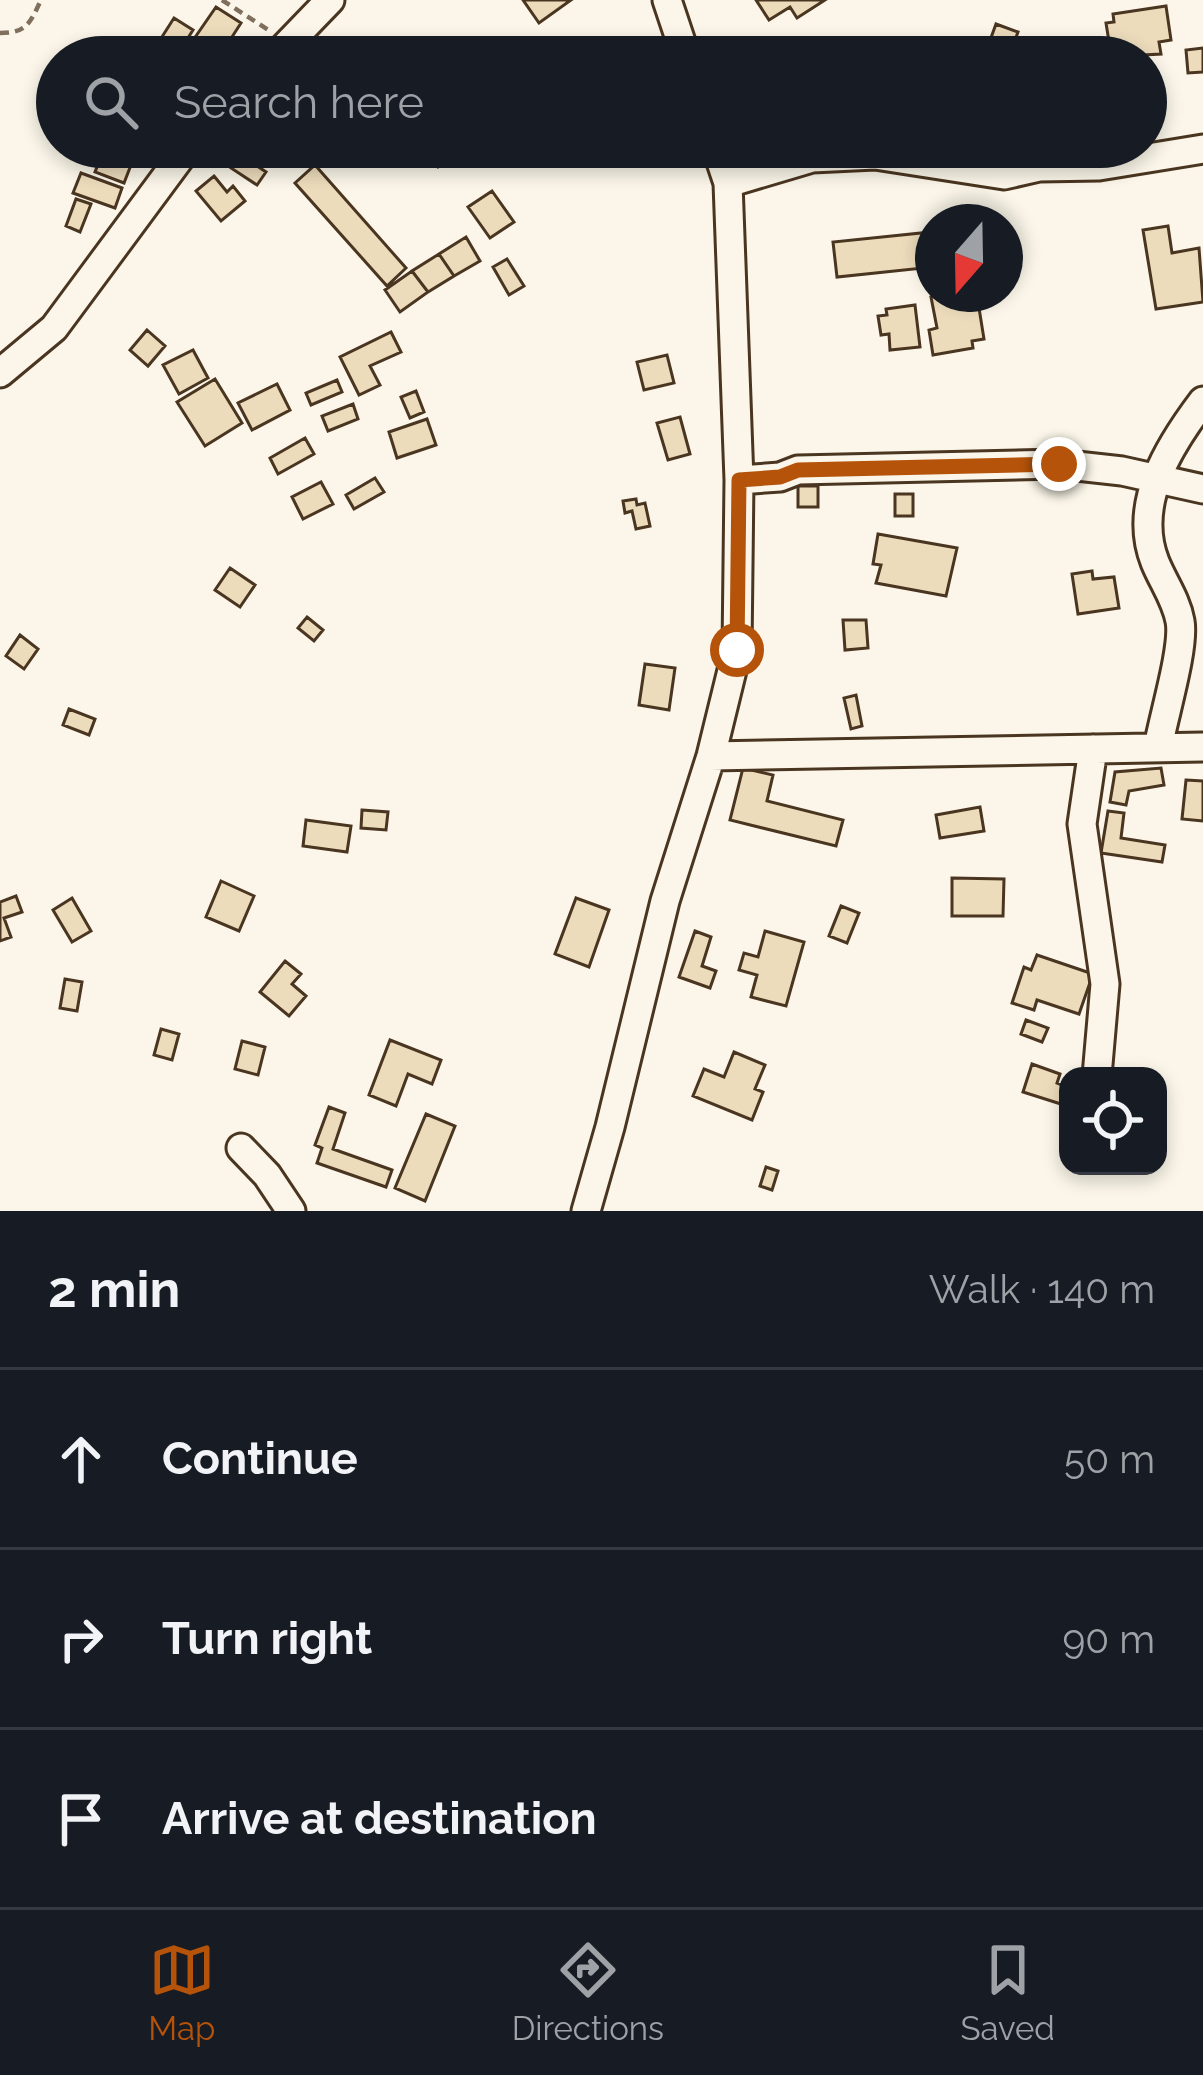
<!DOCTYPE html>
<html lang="en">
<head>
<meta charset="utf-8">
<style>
  body { margin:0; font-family:Raleway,sans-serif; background:#242831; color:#f1f3f6 }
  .controls { position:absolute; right:36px; bottom:36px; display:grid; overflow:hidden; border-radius:24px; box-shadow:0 6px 18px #0003 }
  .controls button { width:108px; height:108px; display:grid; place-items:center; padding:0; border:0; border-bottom:3px solid #363941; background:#171b24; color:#f1f3f6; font:60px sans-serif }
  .compass { position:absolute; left:915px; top:204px; width:108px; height:108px; border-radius:50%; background:#171b24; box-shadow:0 6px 18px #0003; rotate:200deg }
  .stop { position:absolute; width:36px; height:36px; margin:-27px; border:9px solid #b45309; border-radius:50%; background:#fff }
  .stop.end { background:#b45309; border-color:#fff; box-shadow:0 3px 12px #0008 }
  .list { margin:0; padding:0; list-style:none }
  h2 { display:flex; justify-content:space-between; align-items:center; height:156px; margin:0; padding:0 48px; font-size:51px }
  h2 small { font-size:39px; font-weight:400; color:#9ea1a6 }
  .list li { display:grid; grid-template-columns:78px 1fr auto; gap:36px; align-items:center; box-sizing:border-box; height:180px; padding:0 48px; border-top:3px solid #363941 }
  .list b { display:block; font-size:45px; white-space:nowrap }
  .list em { font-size:39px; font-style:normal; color:#9ea1a6 }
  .icon { flex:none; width:66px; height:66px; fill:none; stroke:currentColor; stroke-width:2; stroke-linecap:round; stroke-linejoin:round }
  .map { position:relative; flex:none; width:1203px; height:1211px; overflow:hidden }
  .search { position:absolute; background:#171b24; box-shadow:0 6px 18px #0003; left:36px; right:36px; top:36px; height:132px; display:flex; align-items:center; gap:30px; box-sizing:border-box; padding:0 42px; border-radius:66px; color:#9ea1a6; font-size:45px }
  .sheet { height:696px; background:#171b24 }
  nav { display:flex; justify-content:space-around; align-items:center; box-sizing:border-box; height:168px; border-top:3px solid #363941; background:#171b24; font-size:33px; color:#9ea1a6 }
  nav a { display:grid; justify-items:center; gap:6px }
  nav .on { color:#b45309 }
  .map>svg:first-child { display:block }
</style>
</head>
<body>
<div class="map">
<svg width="1203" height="1211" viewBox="0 0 1203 1211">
  <rect width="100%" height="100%" fill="#fbf6e9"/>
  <path fill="#ecdcbc" stroke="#4a3520" stroke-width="3" d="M523,0h48l-32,23z
    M756,0h69l-28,18 -7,-11 -21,13z
    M1166,6l5,34 -12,2 2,12 -56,3 -1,-8 6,-1 -4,-25 8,-1 -1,-8z
    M216,7l25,16 -22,34h-20l-12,-8z
    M174,18l19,12 -14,22 -19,-12z
    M996,24l22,8 -4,11 7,3 -3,8 10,3h-44z
    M1203,48v24l-15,1 -2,-23z
    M423,147h37l1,2 -23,18z
    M1020,148l2,12 -25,3 -1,-12z
    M102,155l29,10 -7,18 -29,-11z
    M241,155l25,17 -9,13 -26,-17z
    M315,165l91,103 -19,18 -92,-103z
    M81,173l41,15 -7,20 -42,-15z
    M214,176l13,16 6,-6 12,15 -24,20 -25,-30z
    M492,191l22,31 -24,16 -22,-31z
    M76,199l15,5 -11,28 -14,-6z
    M1168,226l4,27 27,-5 4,54 -47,7 -13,-79z
    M931,232l2,35 -96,10 -4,-35z
    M466,237l14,24 -26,15 -15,-22z
    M439,254l15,22 -26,16 -16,-21z
    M507,259l17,27 -15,9 -16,-28z
    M412,271l16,21 -28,20 -15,-22z
    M965,294l3,16 11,-2 5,31 -12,2 1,7 -40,7 -4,-25 8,-2 -6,-31z
    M915,305l5,42 -30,3 -1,-16 -8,1 -3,-19 9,-1 -1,-6z
    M147,330l18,16 -17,20 -18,-16z
    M391,332l10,20 -31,14 10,19 -21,10 -19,-38z
    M193,350l15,28 -29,16 -16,-29z
    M667,355l7,28 -30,7 -7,-28z
    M215,379l27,44 -37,23 -28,-44z
    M337,380l5,12 -31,13 -5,-12z
    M277,384l13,26 -38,20 -14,-27z
    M416,391l8,21 -14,6 -9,-21z
    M353,404l5,15 -30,12 -6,-15z
    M680,417l10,37 -22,6 -11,-37z
    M427,419l9,26 -39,13 -8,-26z
    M305,438l9,16 -36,20 -8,-16z
    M375,478l9,14 -30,17 -8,-14z
    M321,482l12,22 -30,15 -11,-22z
    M798,486h20v21h-20z
    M895,494h18v22h-18z
    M636,499l1,6 8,-2 5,23 -14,3 -4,-18 -7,2 -2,-12z
    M878,534l79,14 -11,48 -70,-13 5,-18 -8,-1z
    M230,568l25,17 -15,22 -25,-17z
    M1092,571l1,8 21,-2 5,31 -41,6 -6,-40z
    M307,617l16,13 -9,11 -16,-13z
    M843,620h23l2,28 -23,2z
    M20,635l18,14 -14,20 -18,-13z
    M645,664l30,4 -6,42 -30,-5z
    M856,695l6,31 -11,3 -7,-31z
    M69,709l26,10 -6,16 -26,-10z
    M743,768l30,7 -6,26 76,19 -7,26 -106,-26z
    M1161,768l3,17 -35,6 -3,14 -16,-3 5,-30z
    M1186,780l17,1v40l-21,-2z
    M980,807l4,24 -44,7 -4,-23z
    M362,810l26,2 -2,18 -25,-2z
    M1108,811l16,2 -3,25 44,7 -3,17 -61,-9z
    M306,820l45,6 -4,26 -44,-6z
    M952,878l52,1 -1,37h-51z
    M221,881l33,15 -15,35 -33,-14z
    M16,896l6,16 -18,6 7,19 -11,4v-39z
    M72,898l19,33 -19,11 -19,-32z
    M576,898l33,12 -20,57 -34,-13z
    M841,906l18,7 -12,30 -18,-7z
    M695,931l16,6 -9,29 14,5 -6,17 -31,-11z
    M765,931l39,11 -18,64 -35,-9 6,-22 -18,-5 5,-17 14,4z
    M1037,955l56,19 -14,40 -42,-14 -3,10 -22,-7 12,-36 7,3z
    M285,961l16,13 -9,10 14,12 -17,20 -29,-24z
    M65,979l17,3 -5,29 -17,-3z
    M1026,1020l22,8 -6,14 -21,-8z
    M161,1029l18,5 -7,26 -18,-5z
    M390,1040l51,20 -9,24 -24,-10 -12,32 -27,-11z
    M242,1041l23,6 -7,28 -23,-6z
    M734,1052l31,13 -10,24 8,3 -11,28 -59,-24 11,-27 20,8z
    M1032,1064l28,10 -3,9 11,4 -4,18 -41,-13z
    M329,1107l16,6 -12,36 59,21 -6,17 -69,-24 5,-15 -7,-3z
    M426,1114l29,12 -30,75 -30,-13z
    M766,1167l12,4 -6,19 -12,-4z"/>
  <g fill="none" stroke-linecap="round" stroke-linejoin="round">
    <g stroke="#4a3520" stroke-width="33">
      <path id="minor" d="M667,0l19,57
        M275,57l55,-57
        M728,183l84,-25 63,-3 129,20 35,-8 60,-1 104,-17
        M0,373l54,-45 134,-181
        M739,480l41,-3 18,-7 261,-6 63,7 81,18
        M1158,748c5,-30 27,-101 22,-127 -4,-22 -17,-39 -25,-59 -23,-58 14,-116 48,-161
        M1093,749l-11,75 23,160 -8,92
        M711,756l492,-9
        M241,1148l26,27 24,36
        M586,1211l24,-84 55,-226 46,-145 26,-106 2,-170 -11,-297 -12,-36"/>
    </g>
    <path stroke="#7f6f5c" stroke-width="4.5" stroke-dasharray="9 6" stroke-linecap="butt" d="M222,0l48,31
      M0,33c27,0 30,-10 41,-33"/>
    <use href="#minor" stroke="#fbf6e9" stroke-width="27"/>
  </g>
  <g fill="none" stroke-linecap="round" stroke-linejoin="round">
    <path stroke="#b45309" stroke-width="15" d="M737,650l2,-170 41,-3 18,-7 261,-6"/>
  </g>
</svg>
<div class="controls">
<button><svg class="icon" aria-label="locate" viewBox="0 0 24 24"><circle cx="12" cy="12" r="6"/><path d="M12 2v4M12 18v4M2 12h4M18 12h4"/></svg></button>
</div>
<svg class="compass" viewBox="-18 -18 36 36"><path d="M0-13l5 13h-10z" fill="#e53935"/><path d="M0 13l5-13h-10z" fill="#9ea1a6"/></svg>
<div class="stop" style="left:737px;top:650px"></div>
<div class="stop end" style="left:1059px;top:464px"></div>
<div class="search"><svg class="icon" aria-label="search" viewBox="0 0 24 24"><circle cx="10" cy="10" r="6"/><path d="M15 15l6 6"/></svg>Search here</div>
</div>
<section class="sheet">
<h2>2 min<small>Walk · 140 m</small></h2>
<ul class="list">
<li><svg class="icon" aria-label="ahead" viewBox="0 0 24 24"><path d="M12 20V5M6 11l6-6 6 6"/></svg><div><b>Continue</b></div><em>50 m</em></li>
<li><svg class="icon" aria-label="right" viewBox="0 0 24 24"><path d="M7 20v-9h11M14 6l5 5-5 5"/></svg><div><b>Turn right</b></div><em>90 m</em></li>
<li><svg class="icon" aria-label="arrive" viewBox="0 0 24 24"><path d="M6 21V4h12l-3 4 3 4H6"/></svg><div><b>Arrive at destination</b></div></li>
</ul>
</section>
<nav>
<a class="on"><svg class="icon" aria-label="map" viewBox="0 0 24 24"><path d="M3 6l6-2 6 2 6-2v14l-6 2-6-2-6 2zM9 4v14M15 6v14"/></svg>Map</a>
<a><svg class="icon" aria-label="directions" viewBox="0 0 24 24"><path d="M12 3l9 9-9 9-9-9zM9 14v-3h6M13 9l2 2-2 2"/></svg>Directions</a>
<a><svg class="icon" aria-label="saved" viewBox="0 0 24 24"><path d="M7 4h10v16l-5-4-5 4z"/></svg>Saved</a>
</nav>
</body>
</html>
